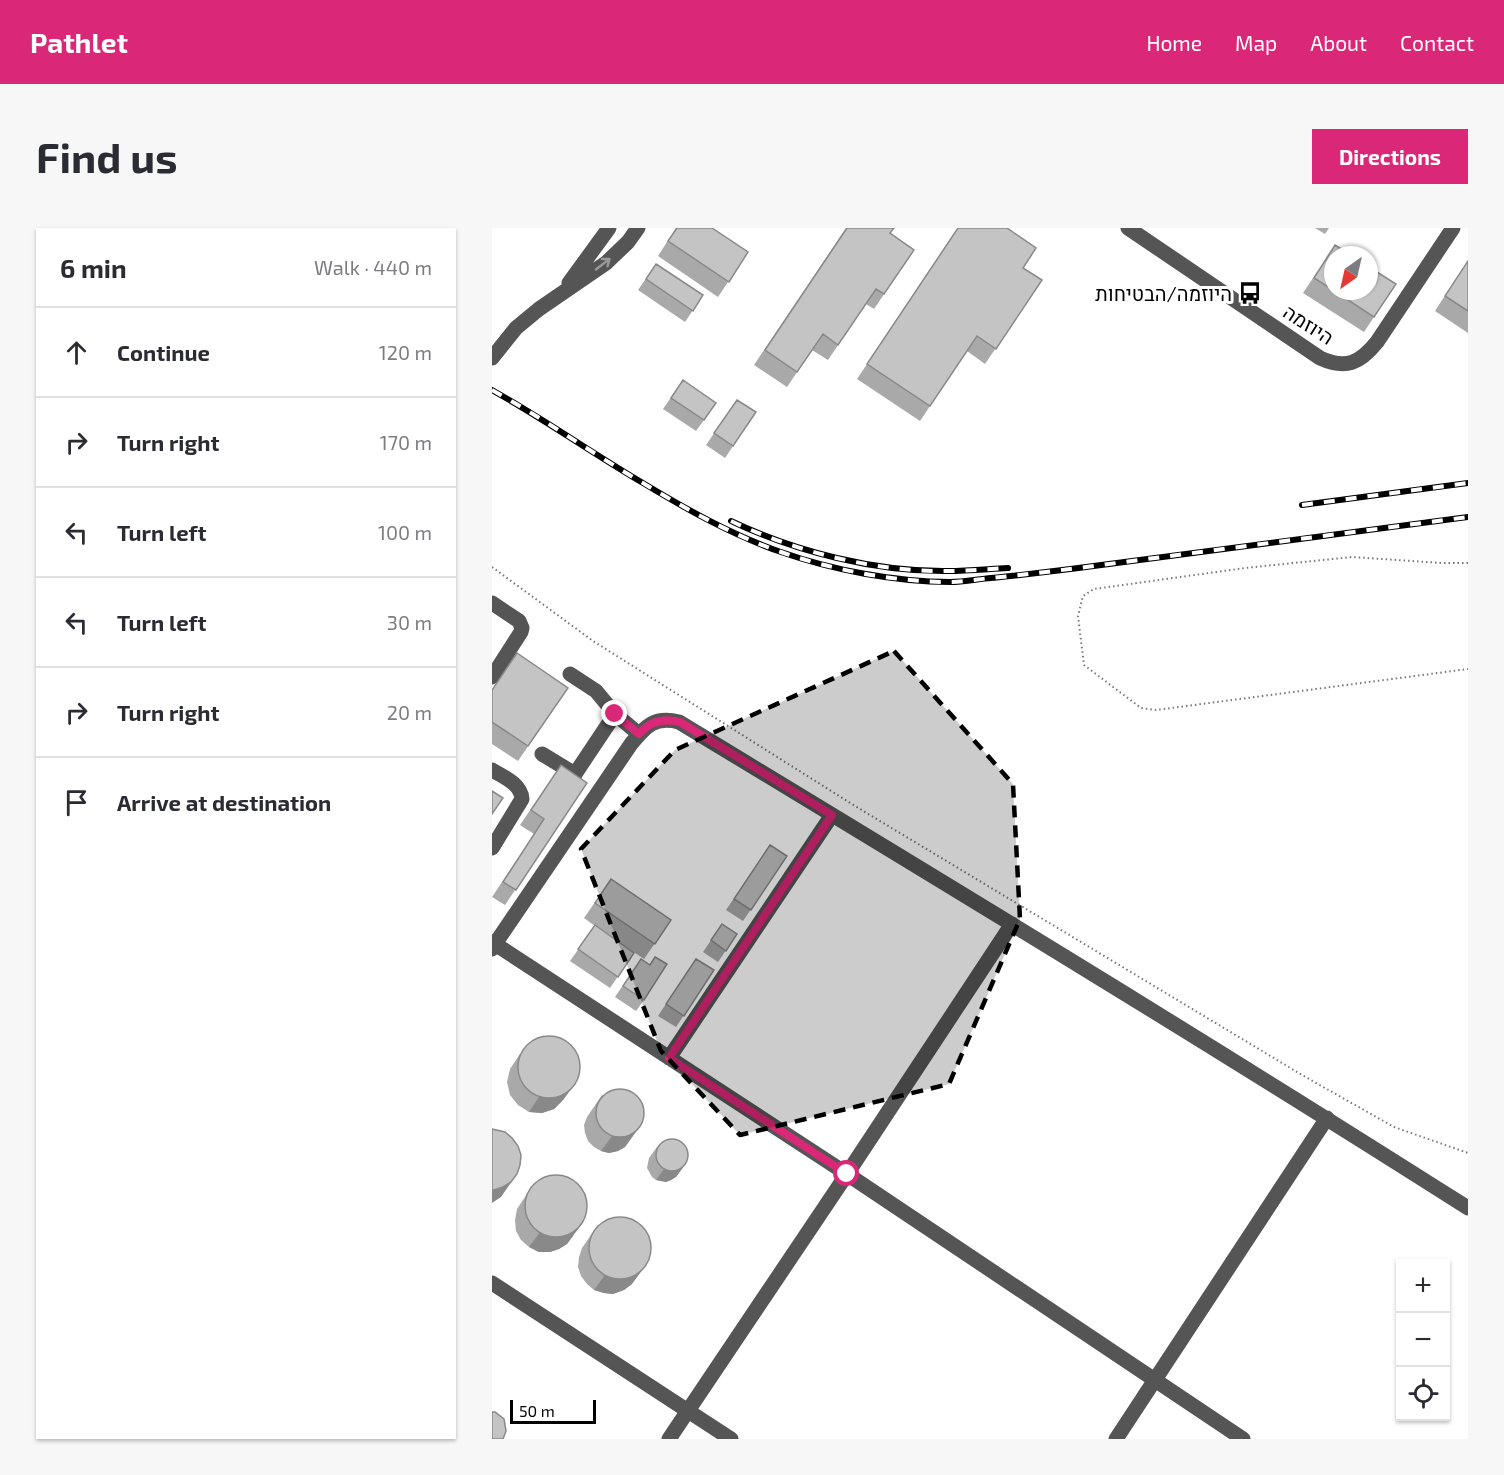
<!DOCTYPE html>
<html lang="en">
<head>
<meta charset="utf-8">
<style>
  body { margin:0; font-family:"Exo 2",Heebo,sans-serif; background:#f7f7f7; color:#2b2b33 }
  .controls { position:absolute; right:18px; bottom:18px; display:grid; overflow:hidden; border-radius:0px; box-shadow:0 2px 4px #0004 }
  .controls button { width:54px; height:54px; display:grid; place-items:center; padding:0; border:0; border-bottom:2px solid #e1e1e2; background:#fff; color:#2b2b33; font:30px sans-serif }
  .compass { position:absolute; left:832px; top:18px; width:54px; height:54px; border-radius:50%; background:#fff; box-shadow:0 2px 4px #0004; rotate:214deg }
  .scale { position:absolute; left:18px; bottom:15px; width:86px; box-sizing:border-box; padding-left:6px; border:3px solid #000; border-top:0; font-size:16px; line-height:21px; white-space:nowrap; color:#000; -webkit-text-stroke:4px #fff; paint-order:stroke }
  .stop { position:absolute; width:18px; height:18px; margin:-14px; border:4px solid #db2777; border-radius:50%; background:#fff }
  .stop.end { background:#db2777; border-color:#fff; box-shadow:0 2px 6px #0008 }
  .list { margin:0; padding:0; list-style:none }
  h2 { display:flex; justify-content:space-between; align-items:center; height:78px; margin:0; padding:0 24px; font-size:26px }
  h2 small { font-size:20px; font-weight:400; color:#7c7c81 }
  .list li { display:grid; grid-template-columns:39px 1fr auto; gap:18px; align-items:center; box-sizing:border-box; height:90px; padding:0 24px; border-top:2px solid #e1e1e2 }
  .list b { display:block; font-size:22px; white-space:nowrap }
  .list em { font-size:20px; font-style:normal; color:#7c7c81 }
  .icon { flex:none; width:33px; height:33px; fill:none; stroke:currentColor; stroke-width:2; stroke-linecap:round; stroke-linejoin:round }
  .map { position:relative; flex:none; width:976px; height:1211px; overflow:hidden; border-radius:0px }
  header { display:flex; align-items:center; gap:36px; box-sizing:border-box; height:84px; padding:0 30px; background:#db2777; color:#fff }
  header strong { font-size:28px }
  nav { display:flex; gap:33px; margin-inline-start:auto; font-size:21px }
  .intro { display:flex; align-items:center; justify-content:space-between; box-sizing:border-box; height:144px; padding:0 36px }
  h1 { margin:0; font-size:42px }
  .button { padding:15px 27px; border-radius:0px; background:#db2777; color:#fff; font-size:21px; font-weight:700 }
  main { display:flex; gap:36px; padding:0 36px }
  aside { flex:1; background:#fff; border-radius:0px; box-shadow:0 2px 4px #0004 }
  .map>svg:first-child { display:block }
</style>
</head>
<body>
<header>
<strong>Pathlet</strong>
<nav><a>Home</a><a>Map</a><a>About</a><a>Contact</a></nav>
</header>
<div class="intro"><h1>Find us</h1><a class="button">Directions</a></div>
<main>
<aside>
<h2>6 min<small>Walk · 440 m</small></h2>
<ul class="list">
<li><svg class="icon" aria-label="ahead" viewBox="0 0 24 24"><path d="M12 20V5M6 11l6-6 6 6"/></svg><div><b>Continue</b></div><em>120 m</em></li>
<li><svg class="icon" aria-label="right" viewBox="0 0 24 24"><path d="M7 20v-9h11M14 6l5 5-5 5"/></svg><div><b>Turn right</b></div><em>170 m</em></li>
<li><svg class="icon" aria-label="left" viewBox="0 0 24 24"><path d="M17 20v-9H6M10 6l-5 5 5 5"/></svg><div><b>Turn left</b></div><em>100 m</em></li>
<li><svg class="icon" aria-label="left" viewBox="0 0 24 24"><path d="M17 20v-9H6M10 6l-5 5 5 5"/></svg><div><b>Turn left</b></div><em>30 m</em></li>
<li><svg class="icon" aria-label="right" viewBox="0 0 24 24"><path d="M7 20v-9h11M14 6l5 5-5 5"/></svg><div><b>Turn right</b></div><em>20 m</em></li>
<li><svg class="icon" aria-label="arrive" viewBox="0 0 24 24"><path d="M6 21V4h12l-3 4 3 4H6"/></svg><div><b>Arrive at destination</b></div></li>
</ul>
</aside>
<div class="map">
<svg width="976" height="1211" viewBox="0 0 976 1211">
  <rect width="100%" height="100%" fill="#fff"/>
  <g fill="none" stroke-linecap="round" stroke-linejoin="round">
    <path stroke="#777" stroke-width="2" stroke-dasharray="1.5 3" stroke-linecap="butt" d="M976,335h-26l-90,-6 -107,11 -151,21 -11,7 -5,20 6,49 57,43 15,2 312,-41
      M0,339l101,74 262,165 447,269 92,52 74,26"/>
    <path stroke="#555" stroke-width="15" d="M636,0l192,130c26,12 40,5 57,-16l76,-114
      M77,55l40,-55
      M0,130l24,-30 23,-19 67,-46 22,-21 10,-14
      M0,375l27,18 3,7 -1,4 -29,45
      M78,446l26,17 19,23 24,20
      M50,526l33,20 40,-60
      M0,542c12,7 29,14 30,29l-30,49
      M520,696l-165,250 396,265
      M0,714l3,2 136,-200c15,-18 23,-28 48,-22 264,160 528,320 789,486
      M0,721l3,-5 352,230 -178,265
      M177,830l163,-243
      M0,1055l239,156
      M624,1211l211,-321"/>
    <g stroke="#000" stroke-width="6">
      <path id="rail" d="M0,162c52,29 100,63 151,93 43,26 89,52 138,69 51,18 115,30 169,30 14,0 28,-3 41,-4 32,-3 63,-7 95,-11l382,-50
        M810,277l166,-22
        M239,293c65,31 145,51 217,50 20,0 40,-2 60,-3"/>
    </g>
    <use href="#rail" stroke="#fff" stroke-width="4" stroke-dasharray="11" stroke-linecap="butt"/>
  </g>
  <path fill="#a9a9a9" d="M184,0l72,24 -30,45 -60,-41z
    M354,0l44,5 24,17 -40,59 -8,-5 -38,56 -16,-10 -25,37 -33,-22z
    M466,0l84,52 -57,84 -18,-13 -47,70 -63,-42z
    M823,0h14l-4,6z
    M843,17l-2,10v36h36l5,26 -10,15 -61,-39z
    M976,32v73l-33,-22z
    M164,36l47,31 -18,27 -47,-32z
    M191,152l21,40 -8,11 -33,-22z
    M245,172l19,12 -31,46 -19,-13z
    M76,460l-50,73 -26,-17v-55z
    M69,537l26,18 -82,122 -13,-8 42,-63 -14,-9z
    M278,617l17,11 -44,65 -17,-11z
    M119,651l60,41 -27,39 -22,-15 12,9 -24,35 -40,-27 25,-35 -11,-8z
    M230,696l15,10 -19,28 -15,-10z
    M163,729l-11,43 -8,11 -21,-14 18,-27 17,-5z
    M196,742h26l-38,57 -18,-11z
    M28,826l54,31 -11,15 -9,9 -12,4 -13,-1 -11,-7 -8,-10 -3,-13 3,-13z
    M110,867l38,31 -15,21 -7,4 -9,2 -8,-2 -7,-4 -6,-6 -3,-8 -1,-8 3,-8z
    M165,919l27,19 -8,11 -5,3 -5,2 -10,-2 -4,-3 -5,-9 2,-10z
    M41,957l40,51 -6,8 -8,5 -9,3h-11l-10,-5 -8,-7 -5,-9 -1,-11 2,-11z
    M106,997l34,59 -8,6 -11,4 -9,-1 -10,-3 -7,-6 -6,-8 -3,-9 1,-10 3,-9z"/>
  <path fill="#898989" d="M82,857l-11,15 -9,9 -12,4 -13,-1 10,-15z
    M148,898l-15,21 -7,4 -9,2 -8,-2 11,-15z
    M192,938l-8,11 -5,3 -5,2 -10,-2 8,-11z
    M25,946l-16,23 -9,6v-13z
    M92,993l-17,23 -8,5 -9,3h-11l-10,-5 11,-15z
    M151,1041l-11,15 -8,6 -11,4 -9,-1 -10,-3 11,-15z"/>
  <path fill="#c4c4c4" stroke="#898989" stroke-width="1.5" d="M185,0h35l36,24 -19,30 -61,-41z
    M355,0h47l-4,5 24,17 -30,44 -8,-5 -38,56 -15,-11 -26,38 -32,-22z
    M466,0h49l29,20 -13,20 19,12 -46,69 -19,-13 -47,70 -63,-42z
    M843,17l16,10h-18v35l-19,-12z
    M976,33v50l-23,-15z
    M164,36l47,31 -10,16 -47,-32z
    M877,39l27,17 -22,33 -40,-26h35z
    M191,152l33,23 -12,17 -33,-22z
    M245,172l19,12 -23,34 -19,-13z
    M25,425l51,35 -40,58 -36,-24v-32z
    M69,537l26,18 -71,107 -13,-8 41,-63 -13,-9z
    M0,563l11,7 -11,16z
    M278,617l17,11 -36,54 -17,-11z
    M119,651l60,41 -16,24 -60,-41z
    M230,696l15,10 -11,17 -15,-11z
    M103,697l39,28 -16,24 -40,-28z
    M163,729l12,7 -23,36 -21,-14 18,-27 9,6z
    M204,731l18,11 -30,46 -18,-12z
    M26 839a31 31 0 1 1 62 0a31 31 0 1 1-62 0Z
    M104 885a24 24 0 1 1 48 0a24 24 0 1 1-48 0Z
    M0,901l13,3 7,6 6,8 3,9 -1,10 -3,9 -6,8 -8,5 -9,3h-2z
    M164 927a16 16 0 1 1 32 0a16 16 0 1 1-32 0Z
    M33 978a31 31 0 1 1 62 0a31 31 0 1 1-62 0Z
    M97 1020a31 31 0 1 1 62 0a31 31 0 1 1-62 0Z
    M0,1184h3l9,7 2,12 -3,8h-11z"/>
  <defs><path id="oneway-shaft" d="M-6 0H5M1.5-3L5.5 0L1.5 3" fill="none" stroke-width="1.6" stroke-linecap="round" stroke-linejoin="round" transform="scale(1.5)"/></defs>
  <use stroke="#999" href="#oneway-shaft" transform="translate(111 36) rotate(-38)"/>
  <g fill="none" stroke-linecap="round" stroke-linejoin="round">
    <path stroke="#db2777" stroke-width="8" d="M123,486l24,20c11,-13 25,-16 41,-12l152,93 -163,243 178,116"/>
  </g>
  <path fill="#000" fill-opacity="0.2" stroke="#000" stroke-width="4.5" stroke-dasharray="12 8" stroke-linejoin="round" d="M402,423l119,133 7,135 -71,165 -209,51 -79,-84 -80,-202 94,-99z"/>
  <defs>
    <g id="bus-bare" transform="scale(1.8)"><path d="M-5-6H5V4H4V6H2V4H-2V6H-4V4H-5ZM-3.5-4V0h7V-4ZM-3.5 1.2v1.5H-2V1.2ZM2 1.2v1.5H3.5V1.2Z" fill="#000" stroke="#fff" stroke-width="2.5" paint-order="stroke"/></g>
  </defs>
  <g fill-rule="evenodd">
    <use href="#bus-bare" x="758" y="65"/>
  </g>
  <g text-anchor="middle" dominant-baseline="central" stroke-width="6" stroke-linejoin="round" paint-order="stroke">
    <g font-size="20" fill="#000" stroke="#fff" text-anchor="end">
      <text x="740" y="65">היוזמה/הבטיחות</text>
    </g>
    <g font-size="20" fill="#000" stroke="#fff">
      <text transform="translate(817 96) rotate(33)">היוזמה</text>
    </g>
  </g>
</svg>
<div class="controls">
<button>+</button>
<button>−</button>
<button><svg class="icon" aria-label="locate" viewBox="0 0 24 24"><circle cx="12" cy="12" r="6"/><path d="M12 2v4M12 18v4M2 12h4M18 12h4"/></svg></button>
</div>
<svg class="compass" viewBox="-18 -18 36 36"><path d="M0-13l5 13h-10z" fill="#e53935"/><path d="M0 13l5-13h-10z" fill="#7c7c81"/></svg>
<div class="scale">50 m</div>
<div class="stop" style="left:355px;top:946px"></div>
<div class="stop end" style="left:123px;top:486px"></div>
</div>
</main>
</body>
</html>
